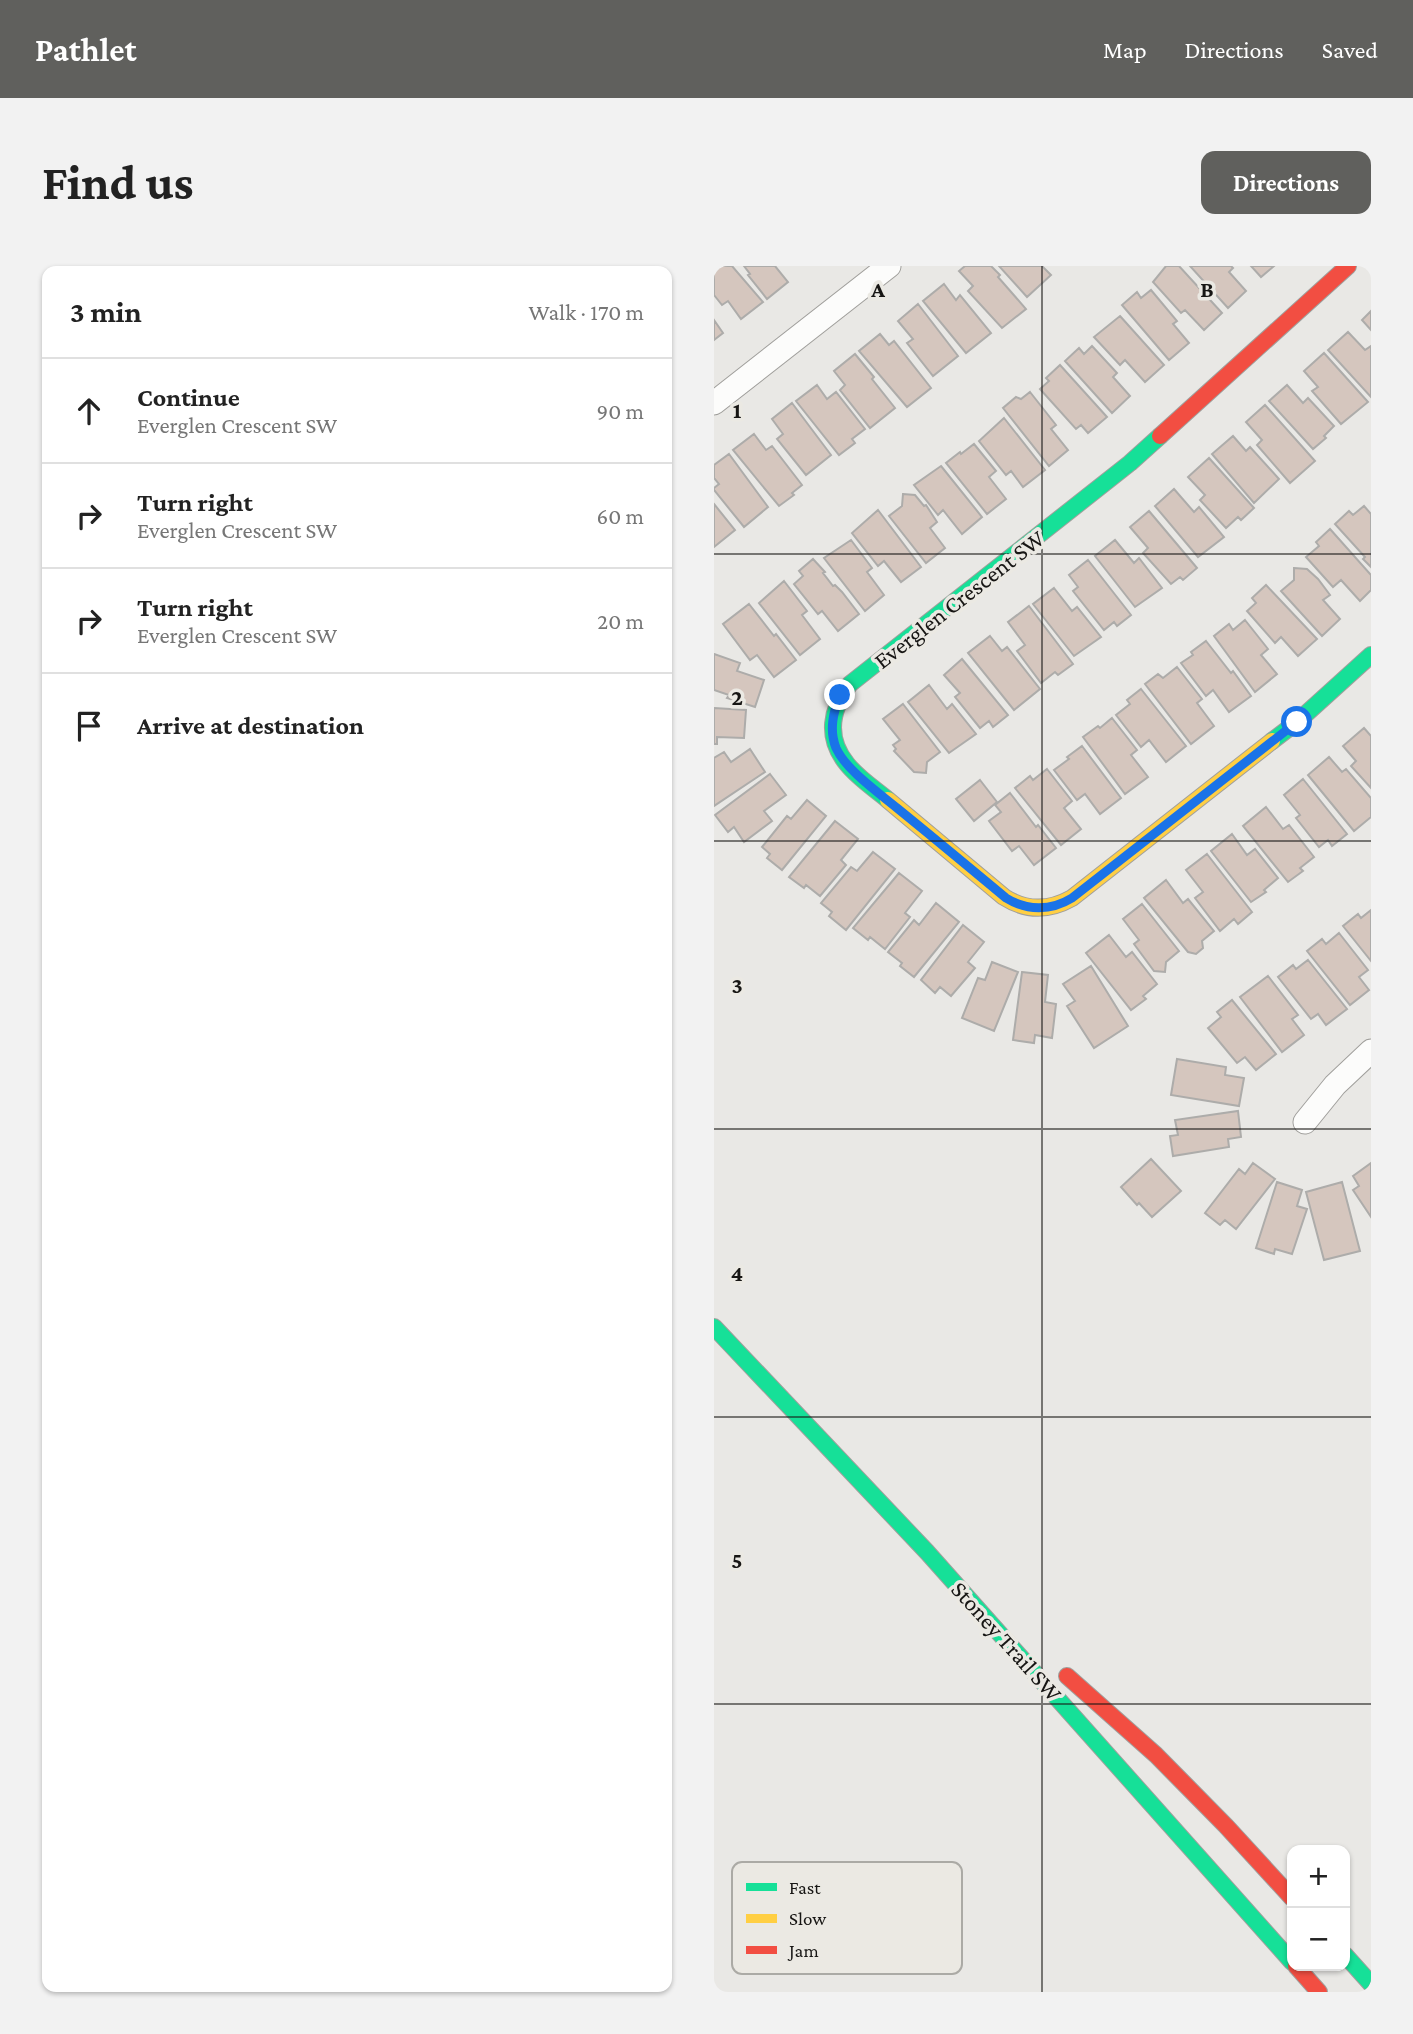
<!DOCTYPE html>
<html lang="en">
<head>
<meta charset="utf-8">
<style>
  body { margin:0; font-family:"Crimson Pro",serif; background:#f2f2f2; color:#222 }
  .controls { position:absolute; right:21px; bottom:21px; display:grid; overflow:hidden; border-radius:14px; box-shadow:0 2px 5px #0004 }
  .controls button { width:63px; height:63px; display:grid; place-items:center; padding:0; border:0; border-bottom:2px solid #e0e0e0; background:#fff; color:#222; font:35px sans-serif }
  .stop { position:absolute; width:21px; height:21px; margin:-16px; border:5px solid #1a73e8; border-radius:50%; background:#fff }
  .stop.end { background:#1a73e8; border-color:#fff; box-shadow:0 2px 7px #0008 }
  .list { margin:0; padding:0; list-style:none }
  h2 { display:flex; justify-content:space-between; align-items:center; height:91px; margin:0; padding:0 28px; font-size:30px }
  h2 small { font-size:23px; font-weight:400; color:#767676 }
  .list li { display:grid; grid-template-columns:46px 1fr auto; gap:21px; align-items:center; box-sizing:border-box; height:105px; padding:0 28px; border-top:2px solid #e0e0e0 }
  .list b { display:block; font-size:26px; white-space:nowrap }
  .list p { margin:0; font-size:23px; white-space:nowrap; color:#767676 }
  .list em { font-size:23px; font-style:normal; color:#767676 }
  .icon { flex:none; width:38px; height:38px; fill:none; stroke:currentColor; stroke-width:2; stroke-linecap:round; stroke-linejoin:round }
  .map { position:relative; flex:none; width:657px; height:1726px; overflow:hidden; border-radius:14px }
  header { display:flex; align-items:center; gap:42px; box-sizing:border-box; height:98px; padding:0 35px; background:#60605d; color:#fff }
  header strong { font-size:33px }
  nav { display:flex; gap:38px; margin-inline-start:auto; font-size:24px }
  .intro { display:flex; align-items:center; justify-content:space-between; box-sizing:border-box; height:168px; padding:0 42px }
  h1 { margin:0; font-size:49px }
  .button { padding:18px 32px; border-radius:14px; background:#60605d; color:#fff; font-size:24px; font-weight:700 }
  main { display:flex; gap:42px; padding:0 42px }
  aside { flex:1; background:#fff; border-radius:14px; box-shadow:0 2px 5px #0004 }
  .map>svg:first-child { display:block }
</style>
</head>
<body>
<header>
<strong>Pathlet</strong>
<nav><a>Map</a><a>Directions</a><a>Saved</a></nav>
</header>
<div class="intro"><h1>Find us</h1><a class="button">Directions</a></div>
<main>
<aside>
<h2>3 min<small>Walk · 170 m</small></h2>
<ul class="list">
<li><svg class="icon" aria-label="ahead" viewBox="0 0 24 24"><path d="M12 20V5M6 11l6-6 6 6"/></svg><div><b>Continue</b><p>Everglen Crescent SW</p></div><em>90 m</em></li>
<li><svg class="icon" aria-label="right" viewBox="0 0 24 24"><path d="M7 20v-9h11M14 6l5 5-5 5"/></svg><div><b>Turn right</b><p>Everglen Crescent SW</p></div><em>60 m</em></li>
<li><svg class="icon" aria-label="right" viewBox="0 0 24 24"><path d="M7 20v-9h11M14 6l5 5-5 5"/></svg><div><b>Turn right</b><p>Everglen Crescent SW</p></div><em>20 m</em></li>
<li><svg class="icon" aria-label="arrive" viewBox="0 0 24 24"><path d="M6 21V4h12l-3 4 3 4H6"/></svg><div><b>Arrive at destination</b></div></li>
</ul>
</aside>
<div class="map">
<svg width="657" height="1726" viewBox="0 0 657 1726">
  <rect width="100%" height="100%" fill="#e9e8e5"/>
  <path fill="#d5c6be" stroke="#adacaa" stroke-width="2" d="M0,0h18l31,36 -22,17 -13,-18 -6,4 -8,-10z
    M30,0h31l13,16 -21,17 -19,-24 2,-1z
    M251,0h26l9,9 -2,2 28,32 -24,19 -34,-37 5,-5 -14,-15z
    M285,0h43l9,9 -24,22z
    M452,0h13l43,47 -18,17 -19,-20 -4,3 -28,-31z
    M476,0h41l2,2 -4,4 17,19 -18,17z
    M537,0h23l-13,11z
    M230,18l12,16 4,-5 31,38 -25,20 -43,-52z
    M437,24l26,31 -4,3 16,19 -20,17 -47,-55 15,-13 4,6z
    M204,38l40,52 -25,20 -26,-33 6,-4 -15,-18z
    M657,45v19l-9,-10z
    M406,50l44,49 -19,17 -20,-22 -5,5 -26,-28z
    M0,54l9,13 -9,7z
    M634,66l17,18 6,-4v51l-43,-47z
    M166,68l9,11 5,-4 37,47 -24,19 -48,-56z
    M378,80l25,27 -4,4 17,19 -18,17 -47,-52 14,-13 5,6z
    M610,87l44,49 -27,22 -29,-33 6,-4 -14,-16z
    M141,88l19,23 -2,2 23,29 -25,20 -30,-38 5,-5 -11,-14z
    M346,99l47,52 -19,16 -7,-8 -5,4 -36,-40 9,-8 -3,-3z
    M103,119l10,14 9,-7 29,37 -13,10 3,4 -16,12 -43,-54z
    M573,119l16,18 5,-5 26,28 -10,10 2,2 -13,11 -44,-48z
    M316,126l26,33 -5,4 17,21 -19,16 -46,-58 13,-11 5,2z
    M78,137l39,52 -25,20 -29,-36 6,-5 -11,-15z
    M551,139l50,56 -25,22 -33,-38 5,-5 -16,-18z
    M290,152l41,52 -22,17 -12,-16 -5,4 -27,-34z
    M40,168l12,16 6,-4 30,39 -10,8 2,2 -15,11 -46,-56z
    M519,170l13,15 4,-4 29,32 -25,24 -42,-49z
    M260,178l22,27 -7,6 17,22 -19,15 -41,-51 14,-11 1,2z
    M15,188l39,53 -24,20 -30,-37v-2l5,-4 -5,-6v-13z
    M495,192l45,50 -13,12 -3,-3 -12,11 -26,-28 5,-5 -17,-18z
    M227,200l41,51 -20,17 -19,-24 -5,5 -24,-30z
    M460,223l20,23 5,-5 25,30 -26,20 -43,-51z
    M189,228l12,1 9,11 2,-1 11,17 -7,6 15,20 -19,15 -37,-47 13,-10z
    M0,238l21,26 -21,17z
    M650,240l7,8v53l-8,-8 2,-2 -30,-33 14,-13 4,4z
    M164,244l43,57 -20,15 -17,-21 -6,5 -26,-33z
    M435,245l48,57 -14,12 -3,-3 -9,7 -28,-31 5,-5 -18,-21z
    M616,263l41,46v15l-11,11 -19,-21 -8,7 -27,-30 13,-11 -3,-4z
    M137,274l21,28 -5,4 17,23 -19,16 -41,-53z
    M401,274l19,23 5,-5 23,30 -27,19 -40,-51z
    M99,293l12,13 -2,1 10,13 2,-1 7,7 17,22 -21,17 -16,-20 -4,3 -24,-30 9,-8 -4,-5z
    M374,294l43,55 -14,11 -3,-4 -10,8 -31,-39 5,-4 -9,-12z
    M580,302l13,1 11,10 12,16 -7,5 17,19 -18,17 -41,-45 13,-11z
    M70,315l23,30 -5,4 18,24 -20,16 -41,-52z
    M552,319l51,54 -19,17 -17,-19 -6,6 -28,-32 9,-8 -4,-5z
    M340,322l18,23 5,-4 24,30 -27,19 -41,-52z
    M35,338l25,32 2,-2 20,26 -22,17 -17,-22 -7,5 -27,-36z
    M315,340l44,58 -15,11 -3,-3 -14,11 -24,-32 8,-6 -17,-23z
    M531,354l23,29 -7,6 16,19 -22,18 -41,-56 15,-12 4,6z
    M276,370l12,15 5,-4 33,42 -26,21 -46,-57z
    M492,375l25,32 2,-2 18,25 -22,16 -16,-22 -7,6 -25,-33 12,-8 -2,-3z
    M0,388l26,9 -3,8 27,9 -9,27 -28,-9 2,-3 -15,-5z
    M248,393l46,56 -15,12 -4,-6 -9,7 -25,-31 5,-4 -16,-18z
    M463,401l25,32 -5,4 17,23 -23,18 -46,-60 13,-10 5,4z
    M215,419l18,24 5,-5 24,30 -27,19 -41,-51z
    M427,423l45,57 -20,16 -17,-22 -8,7 -25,-32 14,-11 -3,-4z
    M189,438l37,48 -13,10 -1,11 -12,-1 -20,-21 2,-2 -3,-4 7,-5 -17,-21z
    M0,442l32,2 -2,28 -27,-1v7h-3z
    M398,452l25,32 -6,5 17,22 -23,17 -42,-57 15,-11 2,2z
    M650,462l7,8v52l-20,-22 5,-5 -13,-15z
    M368,480l39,52 -21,16 -15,-20 -8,6 -23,-30 15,-11 -2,-2z
    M36,483l15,23 -51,34v-48l10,-6 7,10z
    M615,491l13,15 4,-3 25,29v19l-17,14 -46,-56z
    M333,503l25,32 -8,7 17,21 -20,16 -46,-57 15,-12 3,4z
    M56,508l16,21 -22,16 8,10 -28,21 -10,-15 -6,5 -13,-17z
    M589,513l44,55 -15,12 -4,-6 -9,7 -23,-29 4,-3 -16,-20z
    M266,514l17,22 -23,19 -18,-22z
    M296,527l26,34 2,-2 18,23 -22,17 -15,-19 -7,5 -23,-30 12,-9 -6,-7z
    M93,534l19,16 -44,54 -15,-12 3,-4 -8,-7 25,-31 4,3z
    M552,541l17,22 6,-4 25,32 -14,11 3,3 -15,11 -45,-56z
    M121,555l23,18 -17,21 5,5 -26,31 -14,-11 -2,3 -15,-11z
    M518,568l15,21 8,-6 23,29 -14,12 2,2 -15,10 -40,-51z
    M159,586l22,17 -49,61 -17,-14 3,-4 -11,-9 30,-36 6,4z
    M493,588l45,58 -14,12 -4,-5 -14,12 -25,-33 8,-6 -17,-22z
    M185,607l23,18 -17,22 5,4 -25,32 -15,-12 -2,3 -15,-12z
    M452,614l17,23 5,-4 26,32 -12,10 1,7 -7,6 -8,-2 -44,-54z
    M222,637l23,19 -45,55 -14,-11 2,-3 -14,-11 26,-32 5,5z
    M428,638l37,47 -13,11 -1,10 -11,-1 -20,-27 5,-4 -16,-21z
    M657,644v51l-28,-35 15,-12 3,4z
    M249,659l21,17 -16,20 7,6 -24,28 -11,-9 -5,6 -14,-13z
    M625,667l29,37 -9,7 10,13 -19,15 -43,-54 15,-12 4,5z
    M395,669l17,22 6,-5 25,32 -14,12 3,3 -15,11 -45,-57z
    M594,694l39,49 -21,16 -8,-11 -7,5 -33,-42 15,-12 3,4z
    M278,696l26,10 -24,59 -32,-13 16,-40 7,2z
    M377,700l37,60 -34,22 -27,-42 8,-5 -12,-17z
    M308,706l26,3 -3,27 11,2 -4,34 -17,-3 -1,8 -21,-3z
    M554,710l30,39 -6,4 12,16 -22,17 -42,-55z
    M518,734l44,54 -20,16 -11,-13 -8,6 -29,-35 13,-11 -4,-5z
    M463,793l49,8 -1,8 19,3 -5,28 -68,-11z
    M524,845l3,26 -13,2 1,8 -56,9 -3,-20 8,-1 -3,-15z
    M437,893l30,32 -29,26 -13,-14 -2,2 -16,-18z
    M539,897l22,16 -39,50 -11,-9 -5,5 -15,-12 34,-44 6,5z
    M657,897v54l-18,-27 6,-4 -6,-10z
    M563,916l25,8 -5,16 10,3 -15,45 -17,-5 -1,5 -18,-6z
    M628,916l18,69 -36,9 -18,-68z"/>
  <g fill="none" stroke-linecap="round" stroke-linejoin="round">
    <g stroke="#a09f9c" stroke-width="25">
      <path id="street" d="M0,137l175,-137
        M591,856l30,-37 36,-34"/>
    </g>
    <g stroke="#a09f9c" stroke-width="18">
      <path id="fast" d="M558,475l25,-19 74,-67
        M174,534c-13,-11 -30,-22 -41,-36 -22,-27 -16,-55 3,-80l280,-221 30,-27
        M0,1061l213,225 365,410
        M631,1689l26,29"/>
    </g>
    <g stroke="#a09f9c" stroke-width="18">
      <path id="slow" d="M174,534l116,97c22,14 45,14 68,1l200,-157"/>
    </g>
    <g stroke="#a09f9c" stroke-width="18">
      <path id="jam" d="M446,170l188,-170
        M353,1410l89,79 70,71 66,72
        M582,1700l23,26"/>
    </g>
    <use href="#street" stroke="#fcfcfb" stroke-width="23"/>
    <use href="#fast" stroke="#16e098" stroke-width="16"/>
    <use href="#slow" stroke="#ffcf43" stroke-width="16"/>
    <use href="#jam" stroke="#f24e42" stroke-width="16"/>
  </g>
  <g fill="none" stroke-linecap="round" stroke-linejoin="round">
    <path stroke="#1a73e8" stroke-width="9" d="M126,429c-7,18 -11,35 -4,53 10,22 43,45 61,60 37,30 73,60 109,90 21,13 45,13 66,0l225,-176"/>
  </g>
  <path fill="none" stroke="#171614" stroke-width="2" stroke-opacity="0.55" d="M328,0v1726M0,288h657M0,575h657M0,863h657M0,1151h657M0,1438h657"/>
  <g text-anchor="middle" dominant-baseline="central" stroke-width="7" stroke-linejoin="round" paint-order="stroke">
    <g font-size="24" fill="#171614" stroke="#ebe9e3">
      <text transform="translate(245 333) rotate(-38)">Everglen Crescent SW</text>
      <text transform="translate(293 1375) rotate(48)">Stoney Trail SW</text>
    </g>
  </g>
  <rect x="18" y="1596" width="230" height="112" rx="10" fill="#ebe9e3" stroke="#abaaa5" stroke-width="2"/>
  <rect x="32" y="1617" width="31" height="8" fill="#16e098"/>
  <rect x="32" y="1648" width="31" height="9" fill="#ffcf43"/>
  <rect x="32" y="1680" width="31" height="8" fill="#f24e42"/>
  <g font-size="19" fill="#171614">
    <text x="75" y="1628">Fast</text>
    <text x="75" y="1659">Slow</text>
    <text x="75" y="1691">Jam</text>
  </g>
  <g font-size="23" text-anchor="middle" font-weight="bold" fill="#171614" stroke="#ebe9e3" stroke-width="7" stroke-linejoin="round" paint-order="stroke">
    <text x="164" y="31">A</text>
    <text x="493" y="31">B</text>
    <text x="23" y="152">1</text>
    <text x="23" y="439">2</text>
    <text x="23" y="727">3</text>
    <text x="23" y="1015">4</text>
    <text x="23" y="1302">5</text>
  </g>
</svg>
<div class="controls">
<button>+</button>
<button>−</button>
</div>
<div class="stop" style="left:583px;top:456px"></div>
<div class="stop end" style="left:126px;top:429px"></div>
</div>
</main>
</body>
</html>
